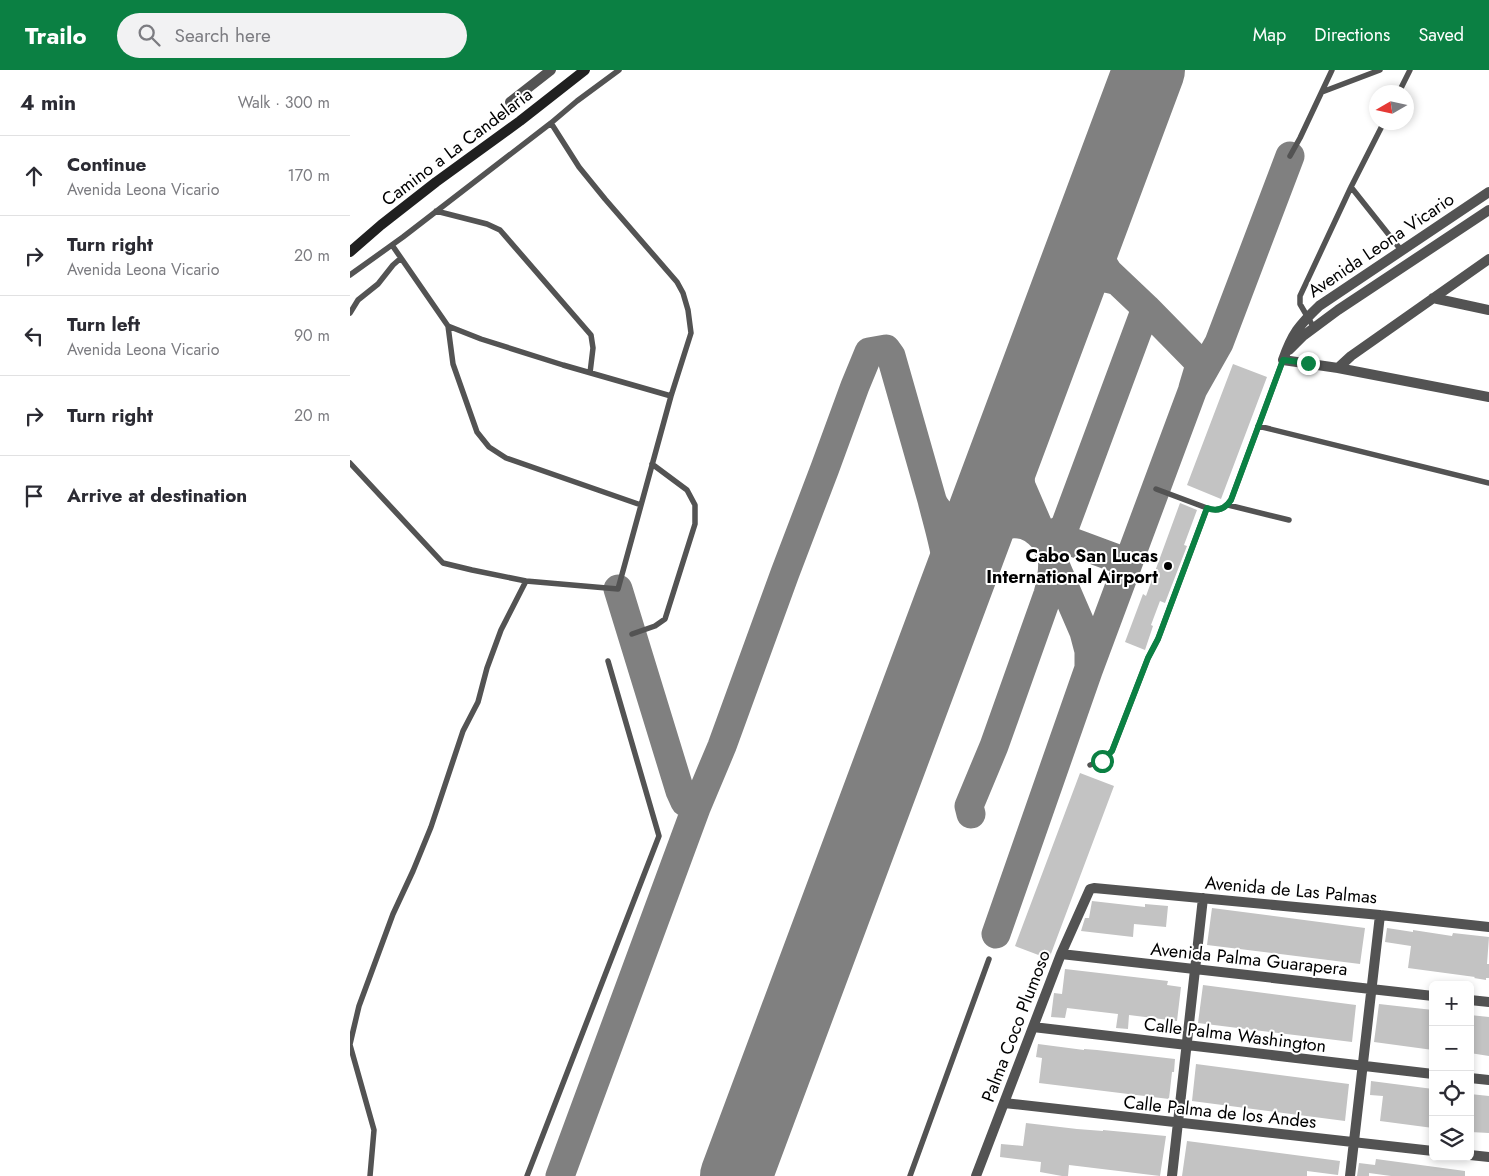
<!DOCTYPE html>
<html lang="en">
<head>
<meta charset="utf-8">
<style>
  body { margin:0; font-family:Jost,sans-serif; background:#f2f2f3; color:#2b2b33 }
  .controls { position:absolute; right:15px; bottom:15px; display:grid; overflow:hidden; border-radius:8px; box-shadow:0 2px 8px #0003 }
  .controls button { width:45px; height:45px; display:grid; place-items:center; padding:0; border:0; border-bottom:1px solid #e1e1e2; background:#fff; color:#2b2b33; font:25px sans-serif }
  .compass { position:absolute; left:1019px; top:15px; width:45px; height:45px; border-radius:50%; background:#fff; box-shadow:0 2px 8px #0003; rotate:261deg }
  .stop { position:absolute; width:15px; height:15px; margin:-11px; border:4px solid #0b8043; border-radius:50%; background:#fff }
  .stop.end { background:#0b8043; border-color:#fff; box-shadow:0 1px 5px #0008 }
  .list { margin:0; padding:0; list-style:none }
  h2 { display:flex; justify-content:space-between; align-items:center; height:65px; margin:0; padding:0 20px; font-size:21px }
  h2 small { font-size:16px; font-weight:400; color:#7c7c81 }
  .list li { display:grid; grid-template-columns:32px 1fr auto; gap:15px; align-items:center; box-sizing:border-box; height:80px; padding:0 20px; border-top:1px solid #e1e1e2 }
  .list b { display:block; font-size:19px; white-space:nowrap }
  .list p { margin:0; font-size:16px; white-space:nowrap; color:#7c7c81 }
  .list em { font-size:16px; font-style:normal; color:#7c7c81 }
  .icon { flex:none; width:28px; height:28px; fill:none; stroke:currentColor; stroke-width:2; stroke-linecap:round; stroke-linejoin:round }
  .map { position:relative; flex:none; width:1139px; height:1106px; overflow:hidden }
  header { display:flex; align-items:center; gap:30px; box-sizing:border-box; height:70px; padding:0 25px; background:#0b8043; color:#fff }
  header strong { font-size:24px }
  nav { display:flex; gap:28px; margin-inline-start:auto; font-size:18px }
  .search { width:350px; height:45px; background:#f2f2f3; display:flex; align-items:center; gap:12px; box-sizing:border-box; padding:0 18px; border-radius:28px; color:#7c7c81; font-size:19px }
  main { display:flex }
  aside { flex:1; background:#fff }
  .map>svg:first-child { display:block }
</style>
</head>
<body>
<header>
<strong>Trailo</strong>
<div class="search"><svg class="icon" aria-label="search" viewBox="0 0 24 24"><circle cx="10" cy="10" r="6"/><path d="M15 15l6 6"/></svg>Search here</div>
<nav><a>Map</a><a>Directions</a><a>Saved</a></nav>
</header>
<main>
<aside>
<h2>4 min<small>Walk · 300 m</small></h2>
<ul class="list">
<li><svg class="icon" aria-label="ahead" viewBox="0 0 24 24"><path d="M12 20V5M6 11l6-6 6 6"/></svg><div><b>Continue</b><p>Avenida Leona Vicario</p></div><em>170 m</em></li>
<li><svg class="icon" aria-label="right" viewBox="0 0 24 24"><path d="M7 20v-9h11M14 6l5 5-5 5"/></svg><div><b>Turn right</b><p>Avenida Leona Vicario</p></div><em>20 m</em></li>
<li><svg class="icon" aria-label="left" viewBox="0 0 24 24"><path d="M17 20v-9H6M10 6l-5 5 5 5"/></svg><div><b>Turn left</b><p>Avenida Leona Vicario</p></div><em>90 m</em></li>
<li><svg class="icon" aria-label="right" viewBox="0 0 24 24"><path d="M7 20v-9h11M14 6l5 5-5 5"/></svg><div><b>Turn right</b></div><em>20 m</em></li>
<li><svg class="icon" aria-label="arrive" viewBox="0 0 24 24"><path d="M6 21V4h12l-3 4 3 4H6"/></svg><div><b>Arrive at destination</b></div></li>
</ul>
</aside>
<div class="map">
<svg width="1139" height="1106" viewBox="0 0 1139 1106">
  <rect width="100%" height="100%" fill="#fff"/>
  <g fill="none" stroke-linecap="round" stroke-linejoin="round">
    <path stroke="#808080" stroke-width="29" d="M745,144v12l3,25 5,13 5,8 38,36 51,52 2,8 -6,20
      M709,242c15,-26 25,-42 58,-31
      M670,344l-4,39 5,33 63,146 5,19v16
      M582,430c9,37 23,75 14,113
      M691,462c11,2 16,2 24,-6l81,-218
      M698,463l70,26 7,-1 6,-4
      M268,519l62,202 5,11 11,6 26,-62 63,-173 40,-105 30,-82 14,-34 17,-3 5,7 41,144c6,18 28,25 43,14 7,-5 11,-12 16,-19
      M581,585l17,-17 31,-88c13,-29 44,-36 65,-11
      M621,744l-2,-8 25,-60 54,-152c4,-14 6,-25 4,-39
      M646,864l92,-263 105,-282 26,-46 71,-187
      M210,1106l136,-368"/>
    <path stroke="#808080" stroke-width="72" d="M386,1106l413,-1106"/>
  </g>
  <path fill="#c3c3c3" d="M883,294l34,13 -46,122 -34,-14z
    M830,433l17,7 -13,35 3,1 -22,57 -5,-2 -9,24 2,1 -8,24 -20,-8 18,-48 3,2z
    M730,703l34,13 -65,173 -34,-13z
    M742,831l53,6v-3l23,2 -2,21 -32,-3 -1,13 -52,-6 4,-13h4z
    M862,838l153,20 -5,36 -153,-19z
    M1037,858l26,4v-2l39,6 1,-3 36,4 -2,27h2v14h-3v2l-12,-2 1,-1 -67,-9 3,-22 -26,-4z
    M715,899l103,12 -1,4 14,2 -4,34 -48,-6 -1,14 -12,-1 2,-14 -51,-6 -2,10 -14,-1 3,-24 8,1z
    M853,915l153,20 -4,37 -154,-19z
    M1029,934l54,6v40l-59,-8z
    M1120,945l19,2v39l-19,-3z
    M688,974l46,6v-1l13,1 78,9 -1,13h-2l-3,27 -130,-16 3,-25 -6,-1z
    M846,994l153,20 -4,37 -153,-20z
    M1021,1011l62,8v39l-53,-7 3,-25 -13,-1z
    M1120,1024l19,2v37l-19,-1z
    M676,1053l51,6 26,2v-1l63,6 -6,40 -91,-11 -1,11h-6l-22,-4 1,-10 -41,-5 1,-13 22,2z
    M837,1071l153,20 -2,14 -31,-4v5h-125z
    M1026,1089l89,12v5h-74l-22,-3v3h-12l2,-13 16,2z"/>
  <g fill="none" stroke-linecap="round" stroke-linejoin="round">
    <path stroke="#535353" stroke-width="5.5" d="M972,22l58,-22
      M1049,22l11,-22
      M940,86l10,-18 32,-68
      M1001,117l50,63
      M86,141l51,13 13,6 91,105 2,13 -3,25
      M42,175l56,81 33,13 82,26 108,31
      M0,205l53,-38 148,-114
      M0,243l8,-13 20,-16 15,-19 8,-7
      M98,256l5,38 24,68 12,15 17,11 135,47
      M964,258l-14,-24v-8l51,-109 33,-65
      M908,356l231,57
      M0,393l93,100 29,7 54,11 92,8 53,-193 20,-63 -3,-23 -5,-17 -6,-11 -72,-83 -26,-32 -28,-44 26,-22 42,-31
      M806,419l51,19
      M878,435l61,15
      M282,564l23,-8 10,-7 30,-95v-19l-8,-15 -35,-26
      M740,695l12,-4 10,-10 36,-93 10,-19 49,-131c10,4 18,1 24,-8l52,-140
      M0,974l9,-38 34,-92 20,-43 18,-44 32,-96 15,-29 9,-34 14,-38 25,-49
      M0,975l24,85 -4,46
      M177,1106l132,-340 -51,-175
      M560,1106l79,-217"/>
    <path stroke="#535353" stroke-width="10" d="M160,32l41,-32
      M1139,122l-170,114c-20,19 -27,28 -36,54l55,8 151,29
      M1083,228l56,12
      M939,280l14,-14 35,-26 151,-100
      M988,298l13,-12 138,-97
      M711,884l372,42
      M1120,930l19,2
      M683,957l400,47
      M1120,1008l19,2
      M654,1033l429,48
      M1120,1085l19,2
      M626,1106l85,-222 29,-65 4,-1 286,27 109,12
      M822,1106l31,-278
      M1000,1106l30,-261"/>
    <path stroke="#202020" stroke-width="10" d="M0,182l31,-27 55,-43 84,-61 65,-51"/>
  </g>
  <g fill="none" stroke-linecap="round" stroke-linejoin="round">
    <path stroke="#0b8043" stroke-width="6" d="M752,691l10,-10 36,-93 10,-19 49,-131c10,4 18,1 24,-8l52,-140 25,3"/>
  </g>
  <circle fill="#000" stroke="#fff" stroke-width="2" cx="818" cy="496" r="5"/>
  <g text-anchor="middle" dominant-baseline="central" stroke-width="4" stroke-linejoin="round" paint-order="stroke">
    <g font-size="18" fill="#000" stroke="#fff">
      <text transform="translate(107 77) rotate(-37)">Camino a La Candelaria</text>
      <text transform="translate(1031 175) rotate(-34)">Avenida Leona Vicario</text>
      <text transform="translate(941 820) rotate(5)">Avenida de Las Palmas</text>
      <text transform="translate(899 889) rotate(6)">Avenida Palma Guarapera</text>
      <text transform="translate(666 956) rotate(-69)">Palma Coco Plumoso</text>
      <text transform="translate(885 965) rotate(7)">Calle Palma Washington</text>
      <text transform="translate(870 1042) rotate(6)">Calle Palma de los Andes</text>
    </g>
    <g font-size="18" font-weight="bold" fill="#000" stroke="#fff" text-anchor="end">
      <text x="808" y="486">Cabo San Lucas<tspan x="808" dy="21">International Airport</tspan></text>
    </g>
  </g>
</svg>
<div class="controls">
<button>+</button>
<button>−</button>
<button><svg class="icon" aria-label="locate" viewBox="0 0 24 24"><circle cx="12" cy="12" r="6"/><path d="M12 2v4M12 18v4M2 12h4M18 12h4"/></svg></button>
<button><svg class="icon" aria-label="layers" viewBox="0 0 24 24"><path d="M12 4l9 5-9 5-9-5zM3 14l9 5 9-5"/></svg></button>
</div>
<svg class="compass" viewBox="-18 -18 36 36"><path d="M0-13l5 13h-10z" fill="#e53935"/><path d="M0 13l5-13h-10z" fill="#7c7c81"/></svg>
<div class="stop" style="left:752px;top:691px"></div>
<div class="stop end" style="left:958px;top:293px"></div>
</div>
</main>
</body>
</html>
